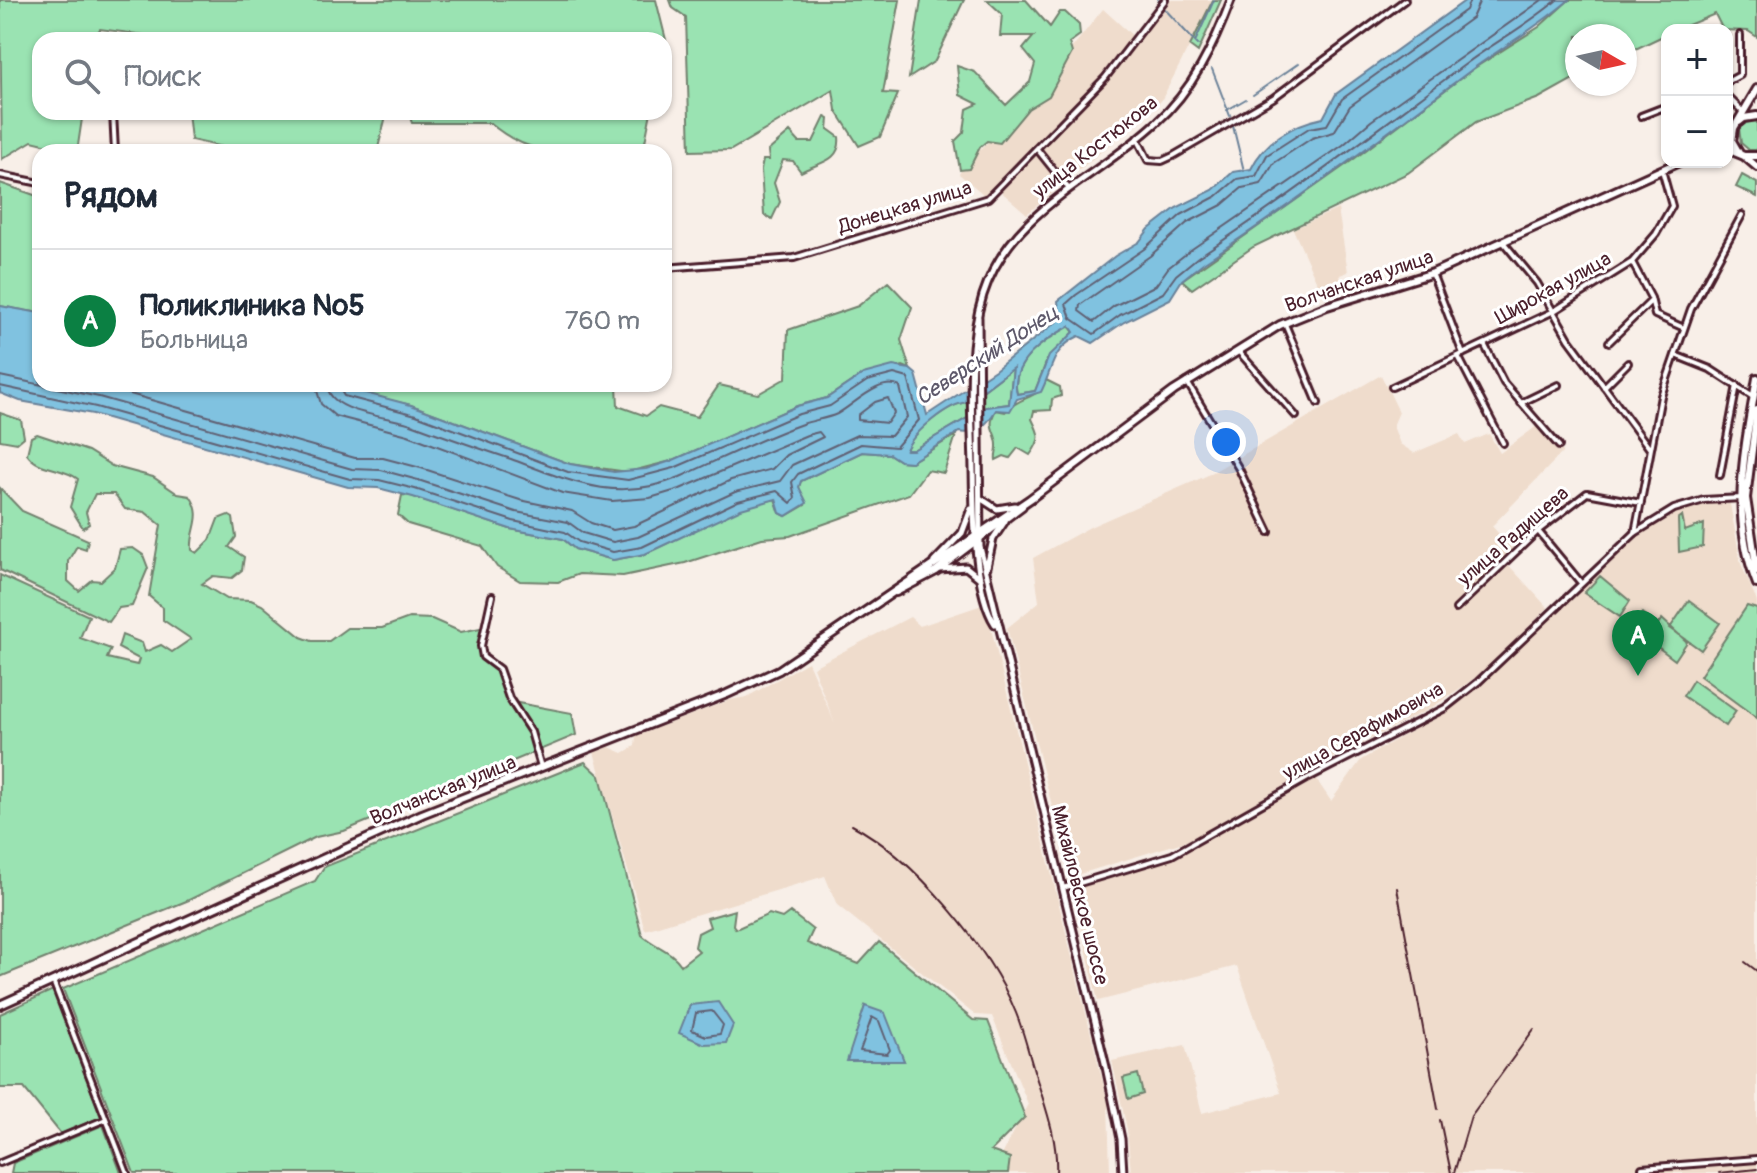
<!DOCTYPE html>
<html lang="ru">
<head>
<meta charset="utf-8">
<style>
  body { margin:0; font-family:Pangolin,sans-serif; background:#f6f6f7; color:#1f2937 }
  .controls { position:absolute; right:24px; top:24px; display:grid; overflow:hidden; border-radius:16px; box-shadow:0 2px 6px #0004 }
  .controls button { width:72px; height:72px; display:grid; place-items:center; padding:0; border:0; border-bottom:2px solid #e0e1e3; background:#fff; color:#1f2937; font:40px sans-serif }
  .compass { position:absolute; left:1565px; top:24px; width:72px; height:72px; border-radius:50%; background:#fff; box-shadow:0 2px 6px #0004; rotate:99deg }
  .you { position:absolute; left:1226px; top:442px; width:28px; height:28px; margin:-20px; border:6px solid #fff; border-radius:50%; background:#1a73e8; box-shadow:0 0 0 12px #1a73e833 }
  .badge { display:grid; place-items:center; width:52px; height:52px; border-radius:50%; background:#0b8043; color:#fff; font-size:26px; font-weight:700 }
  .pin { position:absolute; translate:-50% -66px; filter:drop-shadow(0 2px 4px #0008) }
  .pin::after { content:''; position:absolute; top:42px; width:28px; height:24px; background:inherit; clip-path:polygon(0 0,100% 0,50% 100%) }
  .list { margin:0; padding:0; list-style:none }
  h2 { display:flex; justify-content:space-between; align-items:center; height:104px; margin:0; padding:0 32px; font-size:34px }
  h2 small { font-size:26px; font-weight:400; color:#747a83 }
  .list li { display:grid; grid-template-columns:52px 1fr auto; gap:24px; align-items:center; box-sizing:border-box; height:144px; padding:0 32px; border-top:2px solid #e0e1e3 }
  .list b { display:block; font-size:30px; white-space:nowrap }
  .list p { margin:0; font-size:26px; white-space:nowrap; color:#747a83 }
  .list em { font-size:26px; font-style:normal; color:#747a83 }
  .icon { flex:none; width:44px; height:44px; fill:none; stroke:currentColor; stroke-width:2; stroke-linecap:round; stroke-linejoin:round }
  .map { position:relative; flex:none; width:1757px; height:1173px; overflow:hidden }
  .search { position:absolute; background:#fff; box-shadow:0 2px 6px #0004; left:32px; top:32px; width:640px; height:88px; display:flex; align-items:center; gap:20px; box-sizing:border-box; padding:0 28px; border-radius:24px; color:#747a83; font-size:30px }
  .panel { position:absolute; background:#fff; box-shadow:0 2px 6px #0004; left:32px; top:144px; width:640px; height:248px; border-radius:24px }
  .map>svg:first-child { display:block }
</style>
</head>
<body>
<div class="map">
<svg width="1757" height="1173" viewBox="0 0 1757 1173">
  <rect width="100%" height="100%" fill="#f8efe8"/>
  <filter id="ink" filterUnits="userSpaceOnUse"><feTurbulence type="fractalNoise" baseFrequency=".0125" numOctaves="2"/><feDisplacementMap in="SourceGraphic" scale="16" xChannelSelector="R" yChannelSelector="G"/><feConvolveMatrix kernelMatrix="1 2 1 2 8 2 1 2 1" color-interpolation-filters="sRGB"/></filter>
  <g filter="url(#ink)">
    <path fill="#efdccc" d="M1171,0h42l-52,101 -134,113 -29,-25 -10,9 -29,-24 7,-11 88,-82 14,-28 35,-44 31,28 19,-25 7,3z
      M1338,209l10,63 -8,3 2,14 -19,7 -30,-67z
      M1381,375l18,37 -6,14 7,18 14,9 45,-19 6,10 24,-10 11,19 37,-27 26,26 -71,74 20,23 -9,10 45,49 -70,68 -47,32 -101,51 -137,80 -123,38 -63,-249 32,-26 -6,-44 57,-31 116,-51z
      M1704,503l26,1 11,60 16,37v572h-626l-4,-44 -15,-68 73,-16 17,68 79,-20 -44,-127 -139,35 -25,-111 97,-31 146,-80 15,22 30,-41 78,-45 37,-27 160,-150 39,-26z
      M985,604l123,499 2,70h-117l35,-69 -36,-88 -17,-1 -138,-110 -12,-29 -180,54 -51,-178 15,-5 14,6 12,-7 1,-10 94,-36 17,-3 61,-35 27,62 -22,-57 97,-50 10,9z"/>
    <path fill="#9ae3b2" stroke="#72816e" stroke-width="2" fill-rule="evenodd" d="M0,0h656l10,40 -2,9v-9h-482l-82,-11 -8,11h-52v72h43l-6,40 -45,-11 -30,18z
      M670,0h230l-17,93 15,1 -18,43 -21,9 -23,-36 -3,-20 -102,60 -41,1 -4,-134 -13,-9z
      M921,0h43l-29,61 -26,17z
      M987,0h39l24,27 10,-15h5l14,13 1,10 -11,8 3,10 -23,43 -21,13 -28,34 -13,-2 -7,6 -11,22 -9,1 -5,-29 9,-9 3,-23 11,-5 -18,-9 -3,-29 18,6 31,33 24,-23 5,-18 -12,-15 11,-13h-34l2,-22z
      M1213,0h8l-23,52 -8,-6z
      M1569,0h188v37l-9,-6 -25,-1 -8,-16 -39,16h-9v4l-42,20v-18h-48v41l-38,21 -63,24 -68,51 -155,74 -61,42 -10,-9 172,-121 119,-90 66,-42z
      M188,112h199l-10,40h-89l-1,-3 -42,3 -54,-12z
      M408,112h243l-8,40c-58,0 -106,12 -153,-29h-78z
      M825,117l4,2 -1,10 11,8c3,26 -24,26 -38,35l-8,-11 -10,-1 -9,23 6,19 -8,17 -8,-4 -3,-45 2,-10h6l-1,-9 22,-19 9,10h14z
      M1757,121v29h-8l-8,-7 -2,-14 7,-7z
      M1742,175l15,8v14l-21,-10z
      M0,183l40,14v116l-40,-7z
      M888,282l24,25 -11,33 9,29 -7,-3 -49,14 -27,18 -30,8 -126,55 -43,11 -58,-8 -159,-59 -91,-21h297l1,22 28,10 13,-9 38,10 22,-32 39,9 28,-16 2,-48 70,-24z
      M1069,326l5,6 -27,28 -12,31 -18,3c-8,-33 29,-54 52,-68z
      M1013,368l-4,36 -23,3 -73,43h-7c6,-17 42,-47 62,-48z
      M1046,380l14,7 1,9 -9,3 -1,11 -17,1 -2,8c8,16 10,20 -2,36l-12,-7 -8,10 -6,-2 -8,4c-1,-4 1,-9 1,-13 1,-15 -12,-19 -1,-37l9,2c15,-17 34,-12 41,-32z
      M0,413l21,7 3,17 -7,6 -17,-3z
      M37,434l51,17 24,15 41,11 25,17 12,2c15,21 0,33 2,54l5,3 13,-13 8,-21 10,-4 5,3 3,19 -7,10 15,10 -2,13 -10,8 -19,-2 -11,8 25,15 24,1 11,5 39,32 11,4h17l18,-13h35l27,-10 23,1 29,13 24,-5 -2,30 16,12 14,33 59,11 4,22 -232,96 -28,6 -127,63 -189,77v-402l89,41 -9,22 31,11 -4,9 30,7 2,-6 -21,-11 4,-13 20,8 3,9 16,-7 11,7 19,-13 -28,-19v-12l-14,-12 12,-71 -16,-13 -20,-3 -11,-15h-19l-9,18 3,12 -6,4 -13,-21 8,-28c-15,-12 -41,-9 -51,-25l4,-17z
      M956,435l-12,38 -17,-3 -18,24 -119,42 -28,2 -77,25 -62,13 -44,-2 -21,8 -38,-1 -23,-14 -15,-21 -74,-22 -10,-9 4,-20 9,1 99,33 53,10 12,10 38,11 32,-6 96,-46 34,-9 5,14 6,3 19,-11 -6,-18 2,-6 61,-29 27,2 11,7 11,1z
      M0,488l22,23 66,29 -2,9 -9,-3 -9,15v20l11,10 13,-11 9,1 14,-13 5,-19 13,-1 10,7 5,13 -16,38 -13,2 -10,14 -109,-52z
      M1682,516l3,15 19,-7 -1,23 -24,5 -1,-33z
      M1600,576l30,25 -10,16 -36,-24z
      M1689,600l31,23 -19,27 -31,-22z
      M1747,606l10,3v109l-57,-42z
      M1642,613l15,12 5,-6 25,23 -12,18 -28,-21 2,-4 -15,-12z
      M1693,680l43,31 -10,15 -43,-30z
      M585,762l15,14 42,159c13,12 29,15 39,30l18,-14 -4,-4 3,-14 12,-6 -3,-9 28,-8 -2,15 3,4 33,-15 13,4 8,-6 23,18 -6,13 52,21 20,-22 94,78 15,1 37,96 -34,34 19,7 -2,15h-874l-71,-184 252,-108 9,-14zM865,1006l25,24 14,31h-56z
      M53,990l48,127 -40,17 -37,-46h-24v-74z
      M1138,1074l5,20 -15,5 -5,-21z
      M103,1125l18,48h-110l2,-10z"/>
    <path fill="#80c2e0" stroke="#6a8198" stroke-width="2" fill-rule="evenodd" d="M1466,0h103c-31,27 -65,46 -99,71 -88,66 -175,132 -267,192l-21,17 -12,19 -46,23 -31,21 -14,-7c-28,13 -26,33 -38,56l-24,7 -7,12 -14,-1c-8,13 -19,26 -37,22l-48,30 -11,-1 -11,-7 -27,-2 -61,29 -2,6 8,16 -21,13 -6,-3 -4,-14 -35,10 -96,45 -32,6 -38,-11 -12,-10 -53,-10 -97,-32 -35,-9 -30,-1 -255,-73 -73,-13 -20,-8v-87l40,7v71l299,2 72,19 159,59 44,8 32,-3 25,-8 126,-55 30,-8 36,-24 30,-8 17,3 6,5 11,41 68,-45 65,-51 -2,-18 57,-45 24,-14 10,-13 27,-21 37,-18 20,-18 18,-3c13,-28 42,-45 72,-51l13,-24zM1070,326l4,6 -25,24 -14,35 -18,3c-8,-32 29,-55 53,-68zM1013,368l-4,36 -23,3 -73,43h-7c7,-17 42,-47 62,-48z
      M718,1002l15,23 -7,18 -22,1 -25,-11 11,-28z
      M865,1006l20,7 19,48h-57z"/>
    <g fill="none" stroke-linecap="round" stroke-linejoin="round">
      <path stroke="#606073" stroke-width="2" d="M1470,0l-4,10 -124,89 -15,26 -18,3 -42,27 -11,21 -19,3 -20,17 -36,19 -37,34 -68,46 -10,9 5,14 23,16 26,-19 43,-22 13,-18 22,-18c93,-61 180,-128 269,-194 30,-22 62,-39 90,-63
        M1480,0l-8,18 -122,88 -16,26 -22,6 -38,25 -13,21 -19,4 -20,17 -35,18 -37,33 -70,49 -1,6 15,11 20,-16 42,-21 12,-17 24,-19 151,-104 28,-24 171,-121
        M0,376l99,21 253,72 29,1 37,10 98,32 52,10 15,11 30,9 25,-5 97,-45 45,-11 12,-16 65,-30 34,1 16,-19 -7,-30c-20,-11 -46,18 -63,27 -11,5 -24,6 -35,10 -42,15 -82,35 -122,53 -64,27 -110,4 -169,-18 -33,-11 -65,-22 -97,-34 -24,-9 -86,-11 -87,-41
        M95,384l260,74h28l38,10 99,32 52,11 19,12 22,7 21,-4 97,-46 41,-11 14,-14 37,-18 -4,-5 -12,3 -127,54 -30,9 -38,3 -50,-8 -154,-58 -73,-19 -14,-12 -6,-20
        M0,386l96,21 254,72 29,1 36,9 98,32 52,11 14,10 34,10 29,-5 96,-46 39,-10 14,12 4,-5 -3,-16 6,-8 63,-30 35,3 23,-27 -11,-42 -14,-4 -27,7 -37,25 -31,8 -125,54 -46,12 -60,-8 -152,-57 -72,-19 -7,-12
        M888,398l6,15 -7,10 -29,-3v-5l17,-13z
        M712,1011l11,14 -3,9 -14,2 -14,-6 4,-17z
        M872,1017l7,4 11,29 -3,4 -27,-3z"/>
      <path stroke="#6a8198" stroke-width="2" d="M1158,0l1,3
        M1163,7l35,38
        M1195,42l19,-42
        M1212,69l18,47
        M1253,95l46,-32
        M1227,110l19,-11
        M1233,126l11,45"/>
      <g stroke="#4a1f2b" stroke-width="10">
        <path id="minor" d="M1727,82l13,-7v-40
          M1727,96l16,16
          M113,112l2,40
          M1641,116l26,-10
          M1137,138l11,22 14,1 11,-5 100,-58 132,-98
          M0,175l40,8
          M1504,243l33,40 32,56 81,110
          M1632,262l19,36 4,17 29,13
          M664,268l130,-10 194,-60 117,-120 60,-78
          M1432,273l31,81
          M1285,324l33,79
          M1609,342l42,-41
          M1484,344l20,39 55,63
          M1239,352l57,64
          M1675,355l35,14 43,28
          M1458,356l45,87
          M1187,382l52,87 30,63
          M1392,387l162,-76 78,-49 24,-28 16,-28 -10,-36
          M1604,387l24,-24
          M1521,403l37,-18
          M1720,475l17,-90
          M1538,531l43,52
          M1635,533l26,-137 30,-87 51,-94
          M492,596l-11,50 2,11 16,12 10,29 22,34 10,35
          M1456,609l82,-78 49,-38 54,10
          M53,981l74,192
          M0,1163l106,-44
          M1642,1168l115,-9"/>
      </g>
      <g stroke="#4a1f2b" stroke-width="10">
        <path id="tertiary" d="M1037,149l32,40
          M1063,888l109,-33 136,-77 137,-70 33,-26 157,-149 39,-24 30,-9 38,-2"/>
      </g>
      <g stroke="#4a1f2b" stroke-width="11">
        <path id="secondary" d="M978,317l2,230 126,520 15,72 2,34
          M980,498l17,11 18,-3
          M934,562l28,-29 9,-24
          M987,567l6,-28 12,-18
          M940,569l26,-2 15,12
          M995,624c-22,-34 -21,-114 -22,-155 -1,-56 -7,-120 10,-174 27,-85 113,-116 173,-172 37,-33 58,-78 75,-123"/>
      </g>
      <g stroke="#4a1f2b" stroke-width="12">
        <path id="primary" d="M1739,122l5,-4 13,-2
          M1734,128l-2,13 7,12
          M1727,133l7,-5 23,-39
          M1727,149l17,7 13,11
          M1744,156h13
          M1757,378c-12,70 -28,137 0,206
          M1757,410l-11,88 11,73
          M1030,499l144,-108 106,-66 47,-19 106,-33 246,-111
          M896,592l40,-21 86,-65
          M0,1005l422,-191 305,-120 52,-24 254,-173"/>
      </g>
      <use href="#minor" stroke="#fff" stroke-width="4"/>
      <use href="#tertiary" stroke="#fff" stroke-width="4"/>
      <use href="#secondary" stroke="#fff" stroke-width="5"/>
      <use href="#primary" stroke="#fff" stroke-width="6"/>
      <path stroke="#4a1f2b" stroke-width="2" d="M852,825c61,32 138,123 164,188 9,22 14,47 22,70 9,29 20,59 18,90
        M1397,888l41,221
        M1745,962l12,9
        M1440,1120l11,53
        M1454,1173l17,-57 63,-87
        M1719,1173l38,-4"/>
    </g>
  </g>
  <g text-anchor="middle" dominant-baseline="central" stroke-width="6" stroke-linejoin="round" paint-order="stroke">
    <g font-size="20" fill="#4a1f2b" stroke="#fff">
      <text transform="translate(1095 147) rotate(-38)">улица Костюкова</text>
      <text transform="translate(905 207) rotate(-17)">Донецкая улица</text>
      <text transform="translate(1359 281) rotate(-19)">Волчанская улица</text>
      <text transform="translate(1553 288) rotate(-29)">Широкая улица</text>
      <text transform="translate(1513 536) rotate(-41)">улица Радищева</text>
      <text transform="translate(1363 731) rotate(-29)">улица Серафимовича</text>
      <text transform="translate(443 790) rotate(-22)">Волчанская улица</text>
      <text transform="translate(1080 895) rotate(76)">Михайловское шоссе</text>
    </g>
    <g font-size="22" font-style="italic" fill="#5d586a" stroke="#fff">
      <text transform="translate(987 355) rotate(-33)">Северский Донец</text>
    </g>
  </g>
</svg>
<div class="controls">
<button>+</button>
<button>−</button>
</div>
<svg class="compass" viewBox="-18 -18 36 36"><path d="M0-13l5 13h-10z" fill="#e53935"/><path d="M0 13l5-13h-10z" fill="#747a83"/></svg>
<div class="you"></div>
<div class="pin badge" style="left:1638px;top:676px">A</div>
<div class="search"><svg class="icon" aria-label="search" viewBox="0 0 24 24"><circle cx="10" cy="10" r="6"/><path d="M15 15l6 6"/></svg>Поиск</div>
<section class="panel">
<h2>Рядом<small></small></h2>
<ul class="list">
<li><span class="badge">A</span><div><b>Поликлиника №5</b><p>Больница</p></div><em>760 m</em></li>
</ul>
</section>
</div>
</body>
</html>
